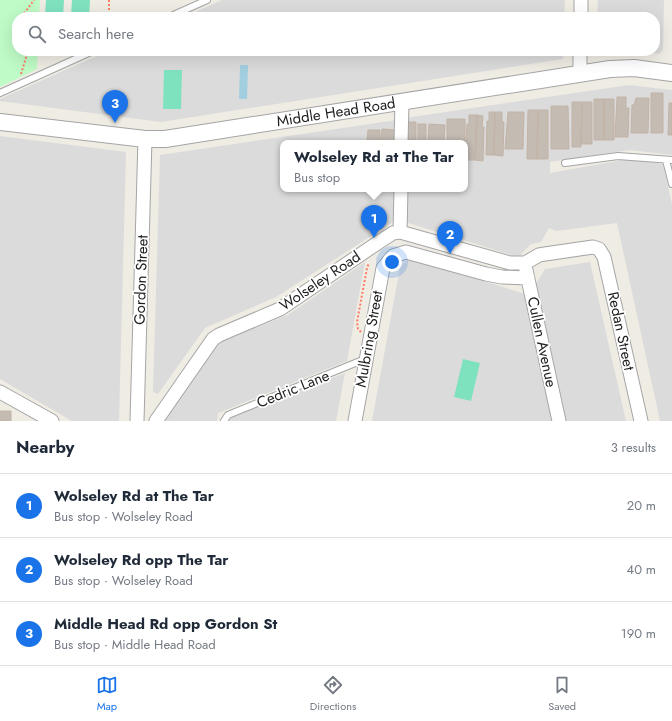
<!DOCTYPE html>
<html lang="en">
<head>
<meta charset="utf-8">
<style>
  body { margin:0; font-family:Jost,sans-serif; background:#f2f2f3; color:#1f2937 }
  .you { position:absolute; left:392px; top:262px; width:14px; height:14px; margin:-10px; border:3px solid #fff; border-radius:50%; background:#1a73e8; box-shadow:0 0 0 6px #1a73e833 }
  .badge { display:grid; place-items:center; width:26px; height:26px; border-radius:50%; background:#1a73e8; color:#fff; font-size:13px; font-weight:700 }
  .pin { position:absolute; translate:-50% -33px; filter:drop-shadow(0 1px 2px #0008) }
  .pin::after { content:''; position:absolute; top:21px; width:14px; height:12px; background:inherit; clip-path:polygon(0 0,100% 0,50% 100%) }
  .popup { position:absolute; left:280px; top:140px; width:188px; height:52px; box-sizing:border-box; display:grid; place-content:center; border-radius:8px; background:#fff; filter:drop-shadow(0 1px 3px #0005); font-size:13px; white-space:nowrap; color:#747a83 }
  .popup b { font-size:15px; color:#1f2937 }
  .popup::after { content:''; position:absolute; left:50%; top:100%; margin-left:-8px; border:8px solid transparent; border-top-color:#fff }
  .list { margin:0; padding:0; list-style:none }
  h2 { display:flex; justify-content:space-between; align-items:center; height:52px; margin:0; padding:0 16px; font-size:17px }
  h2 small { font-size:13px; font-weight:400; color:#747a83 }
  .list li { display:grid; grid-template-columns:26px 1fr auto; gap:12px; align-items:center; box-sizing:border-box; height:64px; padding:0 16px; border-top:1px solid #e0e1e3 }
  .list b { display:block; font-size:15px; white-space:nowrap }
  .list p { margin:0; font-size:13px; white-space:nowrap; color:#747a83 }
  .list em { font-size:13px; font-style:normal; color:#747a83 }
  .icon { flex:none; width:22px; height:22px; fill:none; stroke:currentColor; stroke-width:2; stroke-linecap:round; stroke-linejoin:round }
  .map { position:relative; flex:none; width:672px; height:421px; overflow:hidden }
  .search { position:absolute; background:#fff; box-shadow:0 4px 16px #0002; left:12px; right:12px; top:12px; height:44px; display:flex; align-items:center; gap:10px; box-sizing:border-box; padding:0 14px; border-radius:16px; color:#747a83; font-size:15px }
  .sheet { height:244px; background:#fff }
  nav { display:flex; justify-content:space-around; align-items:center; box-sizing:border-box; height:56px; border-top:1px solid #e0e1e3; background:#fff; font-size:11px; color:#747a83 }
  nav a { display:grid; justify-items:center; gap:2px }
  nav .on { color:#1a73e8 }
  .map>svg:first-child { display:block }
</style>
</head>
<body>
<div class="map">
<svg width="672" height="421" viewBox="0 0 672 421">
  <rect width="100%" height="100%" fill="#efece4"/>
  <path fill="#dcdbdb" d="M222,0h343l-1,17h-380z
    M598,0h66l-1,50 -4,4 -17,-3h13v-34h-58z
    M108,51h455v8l-402,63 -161,-21v-2z
    M629,85l43,5v65l-43,-5 -79,12v11l79,-14 34,5 9,40v217h-12l-43,-198 -61,8 -7,-3 -8,14 -10,2 -10,10v4l-116,-36v-33h60v-46h-60v-25z
    M397,120v23h-114v46h114l-1,31 -120,77 -71,31 -47,66 -5,-2 7,-237z
    M0,136l126,16 -7,269h-47l-72,-42z
    M415,259l113,36 28,126h-184l28,-154 7,-6z
    M365,262l-18,99 -129,52 -1,8h-53l55,-79 69,-27z
    M590,262l36,159h-60l-30,-137 9,-15z
    M345,373l-9,48h-108v-2z"/>
  <path fill="#bffbc6" d="M0,0h40l-1,17h-22v34h21l-1,18 -37,18z"/>
  <path fill="#7fe2bf" d="M46,0h18l-1,17h-18z
    M72,0h18l-1,17h-18z
    M164,70h18l-1,39h-18z
    M463,359l17,4 -9,38 -17,-4z"/>
  <path fill="#a2cfdf" d="M240,65h8l-1,34h-8z"/>
  <path fill="#c4bcb3" stroke="#c2b3a6" d="M651,93h12v40h-12z
    M617,97h9v11h3l-1,29h-13z
    M636,98h13l-1,35h-17l1,-28h2z
    M594,99h10v41h-10z
    M604,99h10v41h-10z
    M572,102h10l-1,45h-9z
    M582,102h10v42h-11z
    M669,103h3v32h-4z
    M551,106h17l1,43h-18z
    M528,110h10l-1,49h-10z
    M538,110h10v49h-11z
    M489,112h6l-1,43h-8l1,-34h2z
    M495,112h7v10h2l-1,34 -9,-1z
    M508,112h16l-1,37h-18z
    M469,115h8l-2,45h-10l2,-36h2z
    M477,115l6,1 -1,11h2l-1,34 -8,-1z
    M447,119h18v24h-18z
    M407,122h9v21h-10z
    M418,124h8v19h-8z
    M429,124l16,1 -1,18h-16z
    M382,129l13,1v13h-14z
    M368,130h12v13h-13z
    M0,411h11v10h-11z"/>
  <g fill="none" stroke-linecap="round" stroke-linejoin="round">
    <g stroke="#a5a5a5" stroke-width="8">
      <path id="service" d="M169,17l38,-17
        M0,93l93,-42
        M666,160l6,24
        M565,163l53,-7 54,4
        M224,421l4,-6 137,-56"/>
    </g>
    <g stroke="#a5a5a5" stroke-width="15">
      <path id="minor" d="M581,17v-17
        M580,74v-23
        M401,143l1,-41
        M400,232l1,-43
        M526,270l33,151
        M0,392l52,29
        M137,421l8,-282
        M156,421l57,-82 6,-4 61,-26 99,-67 14,-9 7,-1 110,31h15l14,-8 6,-1 48,-7 6,2 5,8 37,164
        M355,421l28,-153 10,-12 13,-4 80,22 16,3 26,1"/>
    </g>
    <g stroke="#a5a5a5" stroke-width="18">
      <g id="tertiary">
        <path id="s1" d="M0,122l145,17h20l445,-70 24,-1 38,5"/>
      </g>
    </g>
    <path stroke="#ff7b66" stroke-width="2" stroke-dasharray="2 2" stroke-linecap="butt" d="M109,0v17
      M23,17v-2l11,-15
      M21,74l7,-23
      M361,332l-3,-3 -1,-7 10,-54 2,-5"/>
    <use href="#service" stroke="#fff" stroke-width="6"/>
    <use href="#minor" stroke="#fff" stroke-width="13"/>
    <use href="#tertiary" stroke="#fff" stroke-width="16"/>
  </g>
  <g text-anchor="middle" dominant-baseline="central" stroke-width="3.5" stroke-linejoin="round" paint-order="stroke">
    <g font-size="15" fill="#1e1e1e" stroke="#fff">
      <text stroke="none"><textPath href="#s1" startOffset="339">Middle Head Road</textPath></text>
      <text transform="translate(141 280) rotate(-88)">Gordon Street</text>
      <text transform="translate(320 281) rotate(-34)">Wolseley Road</text>
      <text transform="translate(621 331) rotate(78)">Redan Street</text>
      <text transform="translate(369 339) rotate(-80)">Mulbring Street</text>
      <text transform="translate(542 342) rotate(78)">Cullen Avenue</text>
      <text transform="translate(293 389) rotate(-22)">Cedric Lane</text>
    </g>
  </g>
</svg>
<div class="you"></div>
<div class="pin badge" style="left:374px;top:238px">1</div>
<div class="popup"><b>Wolseley Rd at The Tar</b>Bus stop</div>
<div class="pin badge" style="left:450px;top:254px">2</div>
<div class="pin badge" style="left:115px;top:123px">3</div>
<div class="search"><svg class="icon" aria-label="search" viewBox="0 0 24 24"><circle cx="10" cy="10" r="6"/><path d="M15 15l6 6"/></svg>Search here</div>
</div>
<section class="sheet">
<h2>Nearby<small>3 results</small></h2>
<ul class="list">
<li><span class="badge">1</span><div><b>Wolseley Rd at The Tar</b><p>Bus stop · Wolseley Road</p></div><em>20 m</em></li>
<li><span class="badge">2</span><div><b>Wolseley Rd opp The Tar</b><p>Bus stop · Wolseley Road</p></div><em>40 m</em></li>
<li><span class="badge">3</span><div><b>Middle Head Rd opp Gordon St</b><p>Bus stop · Middle Head Road</p></div><em>190 m</em></li>
</ul>
</section>
<nav>
<a class="on"><svg class="icon" aria-label="map" viewBox="0 0 24 24"><path d="M3 6l6-2 6 2 6-2v14l-6 2-6-2-6 2zM9 4v14M15 6v14"/></svg>Map</a>
<a><svg class="icon" aria-label="directions" viewBox="0 0 24 24"><path d="M12 3l9 9-9 9-9-9zM9 14v-3h6M13 9l2 2-2 2"/></svg>Directions</a>
<a><svg class="icon" aria-label="saved" viewBox="0 0 24 24"><path d="M7 4h10v16l-5-4-5 4z"/></svg>Saved</a>
</nav>
</body>
</html>
